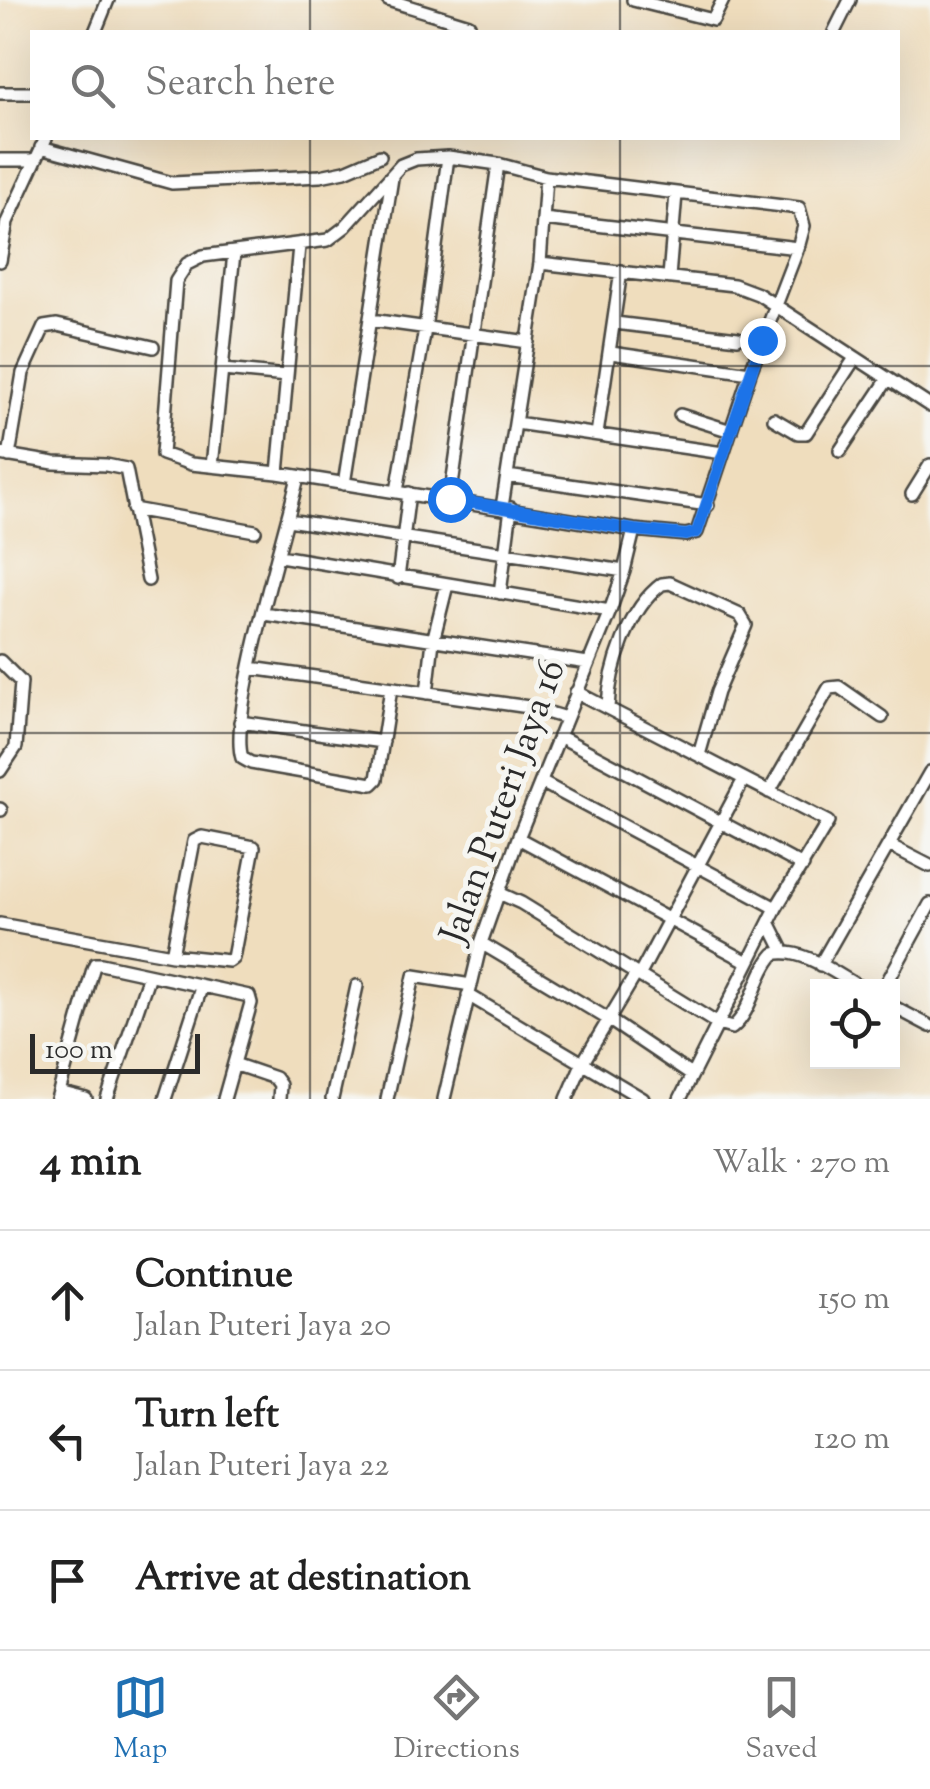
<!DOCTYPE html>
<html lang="en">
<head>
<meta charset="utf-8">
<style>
  body { margin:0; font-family:"Sorts Mill Goudy",serif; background:#f2f2f2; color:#222 }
  .controls { position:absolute; right:30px; bottom:30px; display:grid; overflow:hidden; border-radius:0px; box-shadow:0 10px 40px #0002 }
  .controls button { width:90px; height:90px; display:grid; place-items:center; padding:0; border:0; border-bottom:2px solid #e0e0e0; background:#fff; color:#222; font:50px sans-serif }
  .scale { position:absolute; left:30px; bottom:25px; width:170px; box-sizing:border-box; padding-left:10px; border:5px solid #2b2b2b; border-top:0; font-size:28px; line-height:35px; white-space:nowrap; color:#2b2b2b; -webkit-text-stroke:8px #f6f6f2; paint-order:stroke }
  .stop { position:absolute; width:30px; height:30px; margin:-22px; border:8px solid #1a73e8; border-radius:50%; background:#fff }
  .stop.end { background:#1a73e8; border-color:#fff; box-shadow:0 2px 10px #0008 }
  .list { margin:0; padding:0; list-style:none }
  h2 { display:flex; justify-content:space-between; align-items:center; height:130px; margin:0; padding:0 40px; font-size:42px }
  h2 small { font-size:32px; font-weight:400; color:#767676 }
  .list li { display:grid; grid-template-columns:65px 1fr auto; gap:30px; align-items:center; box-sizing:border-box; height:140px; padding:0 40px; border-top:2px solid #e0e0e0 }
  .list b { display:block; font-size:38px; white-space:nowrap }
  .list p { margin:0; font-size:32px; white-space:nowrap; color:#767676 }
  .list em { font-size:32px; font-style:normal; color:#767676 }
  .icon { flex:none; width:55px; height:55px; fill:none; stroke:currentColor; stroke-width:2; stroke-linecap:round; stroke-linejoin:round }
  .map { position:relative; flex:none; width:930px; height:1099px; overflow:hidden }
  .search { position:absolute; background:#fff; box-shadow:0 10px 40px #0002; left:30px; right:30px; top:30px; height:110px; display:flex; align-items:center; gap:25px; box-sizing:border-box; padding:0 35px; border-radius:0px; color:#767676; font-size:38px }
  .sheet { height:550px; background:#fff }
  nav { display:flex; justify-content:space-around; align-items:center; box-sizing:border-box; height:140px; border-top:2px solid #e0e0e0; background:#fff; font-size:28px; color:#767676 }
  nav a { display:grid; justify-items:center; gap:5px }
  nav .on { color:#1f6fb2 }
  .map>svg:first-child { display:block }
</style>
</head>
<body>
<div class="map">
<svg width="930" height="1099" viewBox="0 0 930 1099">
  <rect width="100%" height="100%" fill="#f6f6f2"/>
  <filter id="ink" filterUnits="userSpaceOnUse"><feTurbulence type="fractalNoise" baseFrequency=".01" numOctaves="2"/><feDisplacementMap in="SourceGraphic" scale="20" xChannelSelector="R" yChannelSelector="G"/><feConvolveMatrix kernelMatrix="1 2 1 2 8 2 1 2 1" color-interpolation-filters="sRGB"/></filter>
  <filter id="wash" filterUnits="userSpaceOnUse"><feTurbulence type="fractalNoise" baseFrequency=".0048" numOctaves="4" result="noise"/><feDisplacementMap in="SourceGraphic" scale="40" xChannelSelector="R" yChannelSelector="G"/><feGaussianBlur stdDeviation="2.25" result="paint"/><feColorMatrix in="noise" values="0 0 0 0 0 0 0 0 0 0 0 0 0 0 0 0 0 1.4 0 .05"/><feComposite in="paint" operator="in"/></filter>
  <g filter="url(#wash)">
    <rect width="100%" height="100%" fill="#efddbd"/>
  </g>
  <g filter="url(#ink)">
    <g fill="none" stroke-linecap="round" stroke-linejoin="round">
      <g stroke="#484641" stroke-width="16">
        <path id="minor" d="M388,0l81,25
          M633,0l80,20 10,-20
          M95,32l13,-32
          M834,32l16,-32
          M0,93h32
          M41,147l131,36 148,-7 25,-5 35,-15
          M448,157l50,7 48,13 253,31 5,18 -6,22 -48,125 -53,159 -11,3 -52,-5 -356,-57 -87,-9 -29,-10 14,-173 11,-17 16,-8 125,-16 17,-13 56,-62 15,-6z
          M0,160h34
          M543,219l255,29
          M0,261l7,-39 39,-84
          M540,263l194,22 24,9 172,112
          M669,277l7,-83
          M371,320l157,22
          M615,323l123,15
          M611,353l139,20
          M223,370l64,6
          M680,415l51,16
          M774,419l24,14h8l49,-75
          M516,423l207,30
          M597,434l24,-163
          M840,451l48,-72
          M0,454l54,9 52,2 20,4 22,111
          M9,456l14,-83 21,-46 13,-2 96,22
          M212,466l22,-213
          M278,473l21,-227
          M507,476l201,29
          M298,477c-12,54 -70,238 -56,281l9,5 121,21 5,-5 14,-91
          M344,484l48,-306
          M397,491l28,-162 23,-172
          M912,494l18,-29
          M450,499l48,-335
          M502,507l38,-244 6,-86
          M133,509l122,22
          M288,520l336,51
          M280,556l330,55
          M398,578l11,-85
          M500,593l11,-85
          M264,614l324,49
          M0,661l21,21 -5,65 -16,24
          M251,668l278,39 37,11
          M576,692l252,130 -52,86 -96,191
          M427,693l6,-52 14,-56
          M608,708c1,-39 21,-100 54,-124l8,-1 70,32 6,10 -29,67 -18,63
          M240,722l143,20
          M559,736l244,130
          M541,782l235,126
          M769,792l60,-104 10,-1 43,30
          M0,809l1,1
          M518,838l230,124
          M889,845l41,21
          M499,893l22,10 197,121 14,4c21,-17 23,-53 42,-74 27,-7 61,19 84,32
          M0,924l172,31 57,6 4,-3 21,-111 -52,-10 -8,4 -22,114
          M770,924l14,28
          M481,943l127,76 83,56
          M820,965l110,-193
          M639,976l105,-197
          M885,986l45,-82
          M468,995l175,104
          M892,1006l38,20
          M234,1064l41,14 5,7 -1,14
          M59,1092l27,7
          M57,1099l36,-130 2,-5h6l148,32 2,7 -27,96
          M107,1099l42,-124
          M165,1099l36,-111
          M332,1099l25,-113
          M387,1099l27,-123 57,9
          M444,1099l37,-156 37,-105 92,-227 14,-40 10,-41
          M567,1099l15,-35 54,-90"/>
      </g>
      <use href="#minor" stroke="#fff" stroke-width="11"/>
    </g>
  </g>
  <g fill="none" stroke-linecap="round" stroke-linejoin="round" filter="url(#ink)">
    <path stroke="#1a73e8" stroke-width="12" d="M450,499l184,31 52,5 11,-3 65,-192"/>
  </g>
  <path fill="none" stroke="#2b2b2b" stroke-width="2.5" stroke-opacity="0.55" d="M310,0v32M620,0v32M310,138v961M620,138v961M0,366h930M0,733h930"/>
  <g text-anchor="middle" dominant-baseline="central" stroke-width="10" stroke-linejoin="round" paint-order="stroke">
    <g font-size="38" fill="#2b2b2b" stroke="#f6f6f2">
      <text transform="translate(505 802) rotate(-70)">Jalan Puteri Jaya 16</text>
    </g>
  </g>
</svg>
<div class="controls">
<button><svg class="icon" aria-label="locate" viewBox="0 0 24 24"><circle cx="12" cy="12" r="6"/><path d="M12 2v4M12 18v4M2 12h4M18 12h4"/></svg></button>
</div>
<div class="scale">100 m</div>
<div class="stop" style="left:450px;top:499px"></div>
<div class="stop end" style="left:762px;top:340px"></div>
<div class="search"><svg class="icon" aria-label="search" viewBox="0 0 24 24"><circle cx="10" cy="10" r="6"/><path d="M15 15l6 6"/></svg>Search here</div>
</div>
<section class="sheet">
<h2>4 min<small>Walk · 270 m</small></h2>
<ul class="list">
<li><svg class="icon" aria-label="ahead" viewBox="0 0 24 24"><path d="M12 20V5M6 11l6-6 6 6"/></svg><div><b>Continue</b><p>Jalan Puteri Jaya 20</p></div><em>150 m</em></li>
<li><svg class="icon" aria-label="left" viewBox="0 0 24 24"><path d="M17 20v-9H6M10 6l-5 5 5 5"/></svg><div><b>Turn left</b><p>Jalan Puteri Jaya 22</p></div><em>120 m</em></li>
<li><svg class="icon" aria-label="arrive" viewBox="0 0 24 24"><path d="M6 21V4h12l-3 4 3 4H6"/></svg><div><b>Arrive at destination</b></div></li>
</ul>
</section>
<nav>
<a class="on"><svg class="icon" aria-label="map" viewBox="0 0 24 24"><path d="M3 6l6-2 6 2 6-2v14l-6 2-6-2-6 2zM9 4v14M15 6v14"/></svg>Map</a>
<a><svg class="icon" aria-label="directions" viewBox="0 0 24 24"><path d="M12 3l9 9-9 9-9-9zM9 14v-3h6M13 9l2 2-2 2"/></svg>Directions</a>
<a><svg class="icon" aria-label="saved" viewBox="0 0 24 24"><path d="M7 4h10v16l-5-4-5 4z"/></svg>Saved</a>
</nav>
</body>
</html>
